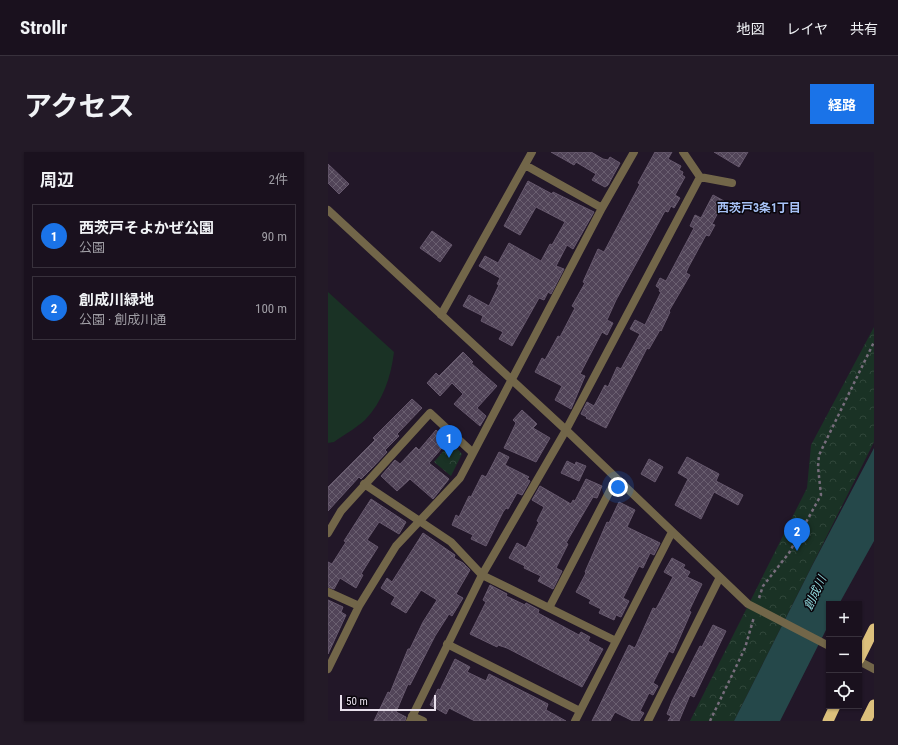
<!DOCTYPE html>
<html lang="ja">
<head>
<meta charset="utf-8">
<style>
  body { margin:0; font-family:"Roboto Condensed","Noto Sans JP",sans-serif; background:#231a27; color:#f1f3f6 }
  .controls { position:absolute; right:12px; bottom:12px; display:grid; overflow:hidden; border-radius:0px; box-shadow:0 1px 3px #0004 }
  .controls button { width:36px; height:36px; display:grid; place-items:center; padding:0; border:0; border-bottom:1px solid #38313c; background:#1a111e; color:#f1f3f6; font:20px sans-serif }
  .scale { position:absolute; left:12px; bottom:10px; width:96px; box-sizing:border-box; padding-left:4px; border:2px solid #e8e0ec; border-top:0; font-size:11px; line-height:14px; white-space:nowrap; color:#e8e0ec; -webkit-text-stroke:3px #09050b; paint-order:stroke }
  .you { position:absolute; left:290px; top:335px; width:14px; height:14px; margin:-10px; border:3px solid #fff; border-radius:50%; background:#1a73e8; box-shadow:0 0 0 6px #1a73e833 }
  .badge { display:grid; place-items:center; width:26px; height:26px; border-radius:50%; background:#1a73e8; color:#fff; font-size:13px; font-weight:700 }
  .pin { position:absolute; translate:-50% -33px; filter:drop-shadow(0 1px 2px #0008) }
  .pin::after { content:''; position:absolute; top:21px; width:14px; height:12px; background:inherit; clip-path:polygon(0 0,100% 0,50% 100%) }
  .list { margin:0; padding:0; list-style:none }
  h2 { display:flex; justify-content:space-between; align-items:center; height:52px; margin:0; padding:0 16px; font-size:17px }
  h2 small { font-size:13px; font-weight:400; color:#9f9da4 }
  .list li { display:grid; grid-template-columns:26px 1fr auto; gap:12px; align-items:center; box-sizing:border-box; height:64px; margin:0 8px 8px; padding:0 8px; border:1px solid #38313c; border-radius:0px }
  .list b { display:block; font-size:15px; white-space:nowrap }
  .list p { margin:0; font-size:13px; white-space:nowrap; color:#9f9da4 }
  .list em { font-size:13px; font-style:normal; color:#9f9da4 }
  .icon { flex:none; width:22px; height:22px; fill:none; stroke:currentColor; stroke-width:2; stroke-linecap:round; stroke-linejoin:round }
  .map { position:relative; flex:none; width:546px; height:569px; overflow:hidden; border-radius:0px }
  header { display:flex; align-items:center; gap:24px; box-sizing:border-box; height:56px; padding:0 20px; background:#1a111e; border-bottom:1px solid #38313c }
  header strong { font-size:19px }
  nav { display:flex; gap:22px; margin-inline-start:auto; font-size:14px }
  .intro { display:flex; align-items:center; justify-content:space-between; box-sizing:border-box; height:96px; padding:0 24px }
  h1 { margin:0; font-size:28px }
  .button { padding:10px 18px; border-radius:0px; background:#1a73e8; color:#fff; font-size:14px; font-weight:700 }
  main { display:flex; gap:24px; padding:0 24px }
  aside { flex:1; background:#1a111e; border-radius:0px; box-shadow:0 1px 3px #0004 }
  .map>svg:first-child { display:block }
</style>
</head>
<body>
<header>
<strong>Strollr</strong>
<nav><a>地図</a><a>レイヤ</a><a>共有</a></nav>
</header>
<div class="intro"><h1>アクセス</h1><a class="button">経路</a></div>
<main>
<aside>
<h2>周辺<small>2件</small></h2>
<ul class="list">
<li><span class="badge">1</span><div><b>西茨戸そよかぜ公園</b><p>公園</p></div><em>90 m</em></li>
<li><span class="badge">2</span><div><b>創成川緑地</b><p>公園 · 創成川通</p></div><em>100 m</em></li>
</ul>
</aside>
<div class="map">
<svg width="546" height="569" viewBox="0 0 546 569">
  <defs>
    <pattern id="forest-crowns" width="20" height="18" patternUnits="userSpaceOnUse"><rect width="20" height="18" fill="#1a3225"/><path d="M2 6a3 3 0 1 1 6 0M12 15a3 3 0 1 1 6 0" fill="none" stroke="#30463a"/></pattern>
    <pattern id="building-cross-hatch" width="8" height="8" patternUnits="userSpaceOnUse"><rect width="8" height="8" fill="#514458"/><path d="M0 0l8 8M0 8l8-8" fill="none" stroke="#6a5f70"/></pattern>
  </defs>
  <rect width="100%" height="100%" fill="#221728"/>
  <path fill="url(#forest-crowns)" d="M546,175v115l-140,279h-44l117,-233 4,-43z
    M123,290l11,12 -11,22 -17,-14z"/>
  <path fill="#1a3225" d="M0,140l66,60c-3,25 -11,49 -29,68 -9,8 -21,15 -31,22l-6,1z"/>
  <path fill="#25484a" d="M546,296v93l-35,63h-10v20l-49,97h-46l79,-157z"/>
  <path fill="url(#building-cross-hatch)" stroke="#66586d" d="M223,0h40l12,7 5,1 2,-3 10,6 -12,22 -3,2 -13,-7 4,-6 -20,-12 -2,3z
    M327,0h17l-4,7 13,7 -2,4 4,2 -1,3 3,2 -10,18 5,3 -6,10 -3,-2 -3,6 -3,-1 -49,89 -9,20 6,3 -6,12 -5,-3 -22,42 5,2 -14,33 -16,-9 7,-14 -27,-14 7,-14 3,2 13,-24 2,1 15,-29 -3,-2 13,-23 -2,-1 15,-33 6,3 36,-68 -2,-1z
    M386,0h34l-9,15z
    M0,12l21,20 -10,10 -11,-11z
    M200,29l24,13 1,-2 41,20 -21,37 -6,-4 -11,21 8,3 -13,25 -3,-2 -4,8 -5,-2 -27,48 -13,-7 4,-7 -22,-11 2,-5 -20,-10 6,-11 20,11 10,-21 -2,-1 3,-6 -21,-12 6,-10 13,7 11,-20 32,18 9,-17 2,1 13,-23 -29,-15 -16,28 -16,-9z
    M385,43l11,6 -12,23 3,1 -6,11 -3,-1 -18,33 -2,5 4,2 -21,36 1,1 -9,19 -1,-1 -11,19 -2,-1 -41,80 -20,-10 1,-1 -6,-3 6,-12 7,4 11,-21 3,2 9,-20 4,2 19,-35 -10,-5 5,-9 10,5 16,-33 -2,-1 1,-2 -4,-3 4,-8 6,3 28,-53 -4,-2 5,-11 6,3z
    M104,79l20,14 -12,17 -20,-14z
    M135,200l10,10 -2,1 26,23 -20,22 9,8 -6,10 -26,-22 9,-10 -11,-11 -12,13 -13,-13 9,-10 3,3z
    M84,247l10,9 -25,26 2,2 -14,14 2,2 -15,16 -11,11 -2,-2 -31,34v-24l47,-47 -2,-2z
    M194,258l15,14 -4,4 17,10 -14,24 -32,-14 12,-25 -3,-3z
    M108,278l12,11 -19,22 20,16 -16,20 -23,-20 -13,12 -16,-15 14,-16 5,4 16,-17 3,3z
    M171,300l10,5 -4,8 24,12 -2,2 3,2 -8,14 -5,-2 -9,16 -2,-1 -3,4 -17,34 -15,-7 2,-4 -21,-10 4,-10 3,2 10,-21 2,1 11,-22 4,2z
    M359,305l32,17 -3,7 27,14 -5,10 -24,-13 -13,27 -26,-14 13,-26 -10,-6z
    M321,307l14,8 -8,15 -14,-8z
    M239,309l8,4 1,-3 10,4 -7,15 -18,-8z
    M258,327l16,7 -5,12 -4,-1 -27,46 2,1 -12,24 6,3 -9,18 -15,-8 3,-5 -17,-8 1,-2 -16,-8 8,-15 9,5 13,-26 -2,-1 7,-14 -12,-7 8,-14 31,18 2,-4 2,1z
    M43,347l35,23 -7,12 -20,-12 -12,18 11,7 -17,27 2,1 -7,13 -16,-10 -6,11 -6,-2v-25l4,2 14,-22 -2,-1z
    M291,350l16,8 -8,17 33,16 -6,12 -4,-2 -7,15 -4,-2 -16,32 6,3 -8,16 -5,-2 -2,5 -15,-7 2,-4 -12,-6 2,-3 -15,-8 10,-19 -1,-1 22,-50 2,1z
    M95,381l32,22 -1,3 9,5 7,7 -14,24 7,4 -11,18 -3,-2 -14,22 -25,49 -2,-1 -12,28 10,5 -1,4h-31l14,-29 2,1 18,-44h2l13,-27 14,-22 -16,-10 -15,23 -15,-9 4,-7 -14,-9 6,-10 5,4z
    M344,406l13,7 -2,3 7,4 -3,5 15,7 -13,27 2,1 -11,25 -7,16 -4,-2 -16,32 5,3 -5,9 -4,-2 -9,18 4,2 -5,8h-6l-18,-9 -5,9h-18l37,-76 6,3 18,-40 3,1 17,-32 -9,-5z
    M162,433l17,9 -1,2 19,9 1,-2 13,7 -1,3 41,22 2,-3 9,5 -2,4 15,8 -21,38 -75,-39 -9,-3 -1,2 -27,-13 16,-32 -3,-2z
    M0,448l15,7 -2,5 5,3 -18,39z
    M385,473l13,6 -32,66 -4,-2 -11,26h-11l3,-5 -4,-2 5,-13 28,-55 2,1z
    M127,507l15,8 -3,5 19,9 3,-7 59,30 -2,6 20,11h-91l-26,-13 -3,6 -16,-9 8,-16 2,1z"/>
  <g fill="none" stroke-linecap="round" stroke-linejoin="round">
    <path stroke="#776d7c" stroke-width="2.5" stroke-dasharray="3 3" stroke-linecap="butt" d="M431,446l4,-12 26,-33 32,-58 -3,-28 1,-12 55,-113
      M382,569l35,-73 9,-31"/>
    <path stroke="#726649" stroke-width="8" d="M197,13l77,43
      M372,25l32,6
      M0,58l238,220 182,174 81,42
      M113,163l91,-163
      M36,332l87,58 31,33 134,66
      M0,381l13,-22 89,-98 42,39
      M0,440l31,14 -31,63
      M31,454l37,-60 64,-68 142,-270 32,-56
      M221,456l67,-129
      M119,492l133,67
      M531,509l15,8
      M84,564l11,5
      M82,569l72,-146 84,-145 134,-253 -17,-25
      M247,569l97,-189
      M320,569l72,-144"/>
    <path stroke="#dcc07c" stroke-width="11" d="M531,507l15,-30
      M500,569l7,-15
      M538,569l8,-16"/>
  </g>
  <g text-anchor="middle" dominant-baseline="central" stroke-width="3" stroke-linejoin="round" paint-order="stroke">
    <g font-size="12" font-weight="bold" fill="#a7c2f6" stroke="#09050b">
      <text x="431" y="56">西茨戸3条1丁目</text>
    </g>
    <g font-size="12" font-style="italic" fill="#8ed4d8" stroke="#09050b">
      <text transform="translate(487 441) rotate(-65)">創成川</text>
    </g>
  </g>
</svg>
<div class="controls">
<button>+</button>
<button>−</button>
<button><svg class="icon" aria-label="locate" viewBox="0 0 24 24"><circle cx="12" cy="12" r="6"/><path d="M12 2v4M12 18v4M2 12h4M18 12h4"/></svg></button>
</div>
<div class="scale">50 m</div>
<div class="you"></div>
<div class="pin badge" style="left:121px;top:306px">1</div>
<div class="pin badge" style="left:469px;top:399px">2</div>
</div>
</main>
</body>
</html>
